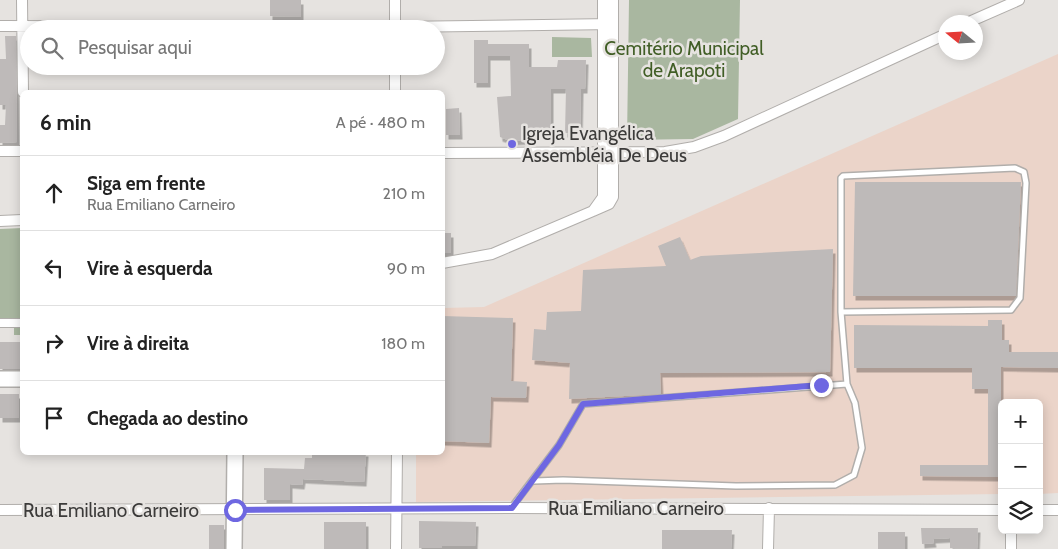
<!DOCTYPE html>
<html lang="pt">
<head>
<meta charset="utf-8">
<style>
  body { margin:0; font-family:Cabin,sans-serif; background:#f2f2f2; color:#222 }
  .controls { position:absolute; right:15px; bottom:15px; display:grid; overflow:hidden; border-radius:8px; box-shadow:0 2px 12px #0003 }
  .controls button { width:45px; height:45px; display:grid; place-items:center; padding:0; border:0; border-bottom:1px solid #e0e0e0; background:#fff; color:#222; font:25px sans-serif }
  .compass { position:absolute; left:938px; top:15px; width:45px; height:45px; border-radius:50%; background:#fff; box-shadow:0 2px 12px #0003; rotate:288deg }
  .stop { position:absolute; width:15px; height:15px; margin:-11px; border:4px solid #6e67e1; border-radius:50%; background:#fff }
  .stop.end { background:#6e67e1; border-color:#fff; box-shadow:0 1px 5px #0008 }
  .list { margin:0; padding:0; list-style:none }
  h2 { display:flex; justify-content:space-between; align-items:center; height:65px; margin:0; padding:0 20px; font-size:21px }
  h2 small { font-size:16px; font-weight:400; color:#767676 }
  .list li { display:grid; grid-template-columns:32px 1fr auto; gap:15px; align-items:center; box-sizing:border-box; height:75px; padding:0 20px; border-top:1px solid #e0e0e0 }
  .list b { display:block; font-size:19px; white-space:nowrap }
  .list p { margin:0; font-size:16px; white-space:nowrap; color:#767676 }
  .list em { font-size:16px; font-style:normal; color:#767676 }
  .icon { flex:none; width:28px; height:28px; fill:none; stroke:currentColor; stroke-width:2; stroke-linecap:round; stroke-linejoin:round }
  .map { position:relative; flex:none; width:1058px; height:549px; overflow:hidden }
  .search { position:absolute; background:#fff; box-shadow:0 2px 12px #0003; left:20px; top:20px; width:425px; height:55px; display:flex; align-items:center; gap:12px; box-sizing:border-box; padding:0 18px; border-radius:28px; color:#767676; font-size:19px }
  .panel { position:absolute; background:#fff; box-shadow:0 2px 12px #0003; left:20px; top:90px; width:425px; height:365px; border-radius:8px }
  .map>svg:first-child { display:block }
</style>
</head>
<body>
<div class="map">
<svg width="1058" height="549" viewBox="0 0 1058 549">
  <defs>
    <filter id="shadow"><feDropShadow dx="2.5" dy="4.5" stdDeviation="0" flood-color="#0004"/></filter>
  </defs>
  <rect width="100%" height="100%" fill="#e6e3e0"/>
  <path fill="#ebd4c9" d="M1058,54v439l-19,1v-91h-37v91l-586,8v-49l26,-1 1,-144 41,-1z"/>
  <path fill="#a9b7a0" d="M629,0h111l-2,119 -45,20 -66,1z
    M552,37l39,1 1,19h-40z
    M22,228v107h-8v-9l-14,1v-98z"/>
  <path fill="#bebab9" filter="url(#shadow)" d="M270,0h31v17l-31,-1z
    M5,36h11l1,106 -17,1v-18h5l1,-20h-6v-46h6z
    M474,40h14v4h41v23h28l1,-7h28l-1,29h-4l-1,45 -15,-1 1,-44h-15v43h-24v8l-16,1 -11,-4 -3,-40 14,-1 -1,-40h-22v27h-14z
    M459,108l1,27h-14v-26z
    M855,182h166l-5,114h-163z
    M442,233h9v20h-9z
    M680,237l10,23 11,-4 132,-7 -3,123 -170,1 1,21 -92,5 1,-36 -38,-3 2,-31 12,1 1,-18 34,-1 2,-41 83,-4 -8,-20z
    M442,316l71,2 -2,63 16,1 -1,16 -35,-1 -2,46 -47,-2z
    M988,320h14v20h7v12h49v16l-57,-1v110l-81,-1v-11h68v-76h-16v-21h-118v-43l134,1z
    M0,342h21v27h-21z
    M0,394h19v24h-19z
    M312,452h54l-2,30 -61,-3 -1,6 -12,-1v16h-26v-32l40,1 1,-11h7z
    M419,521l57,1 -1,24h-33v2h-23z
    M324,522h42v27h-42z
    M209,525h15v24h-15z
    M921,528h57l-1,21 -27,-1v-10l-17,1 1,4 -12,1z
    M662,530h70l-1,19h-69z
    M878,532h27v17h-27z"/>
  <g fill="none" stroke-linecap="round" stroke-linejoin="round">
    <g stroke="#b1aeab" stroke-width="8">
      <path id="service" d="M841,312l170,-2 9,-12 6,-115 -2,-11 -9,-4 -172,8 -2,2v134l6,72
        M512,507l47,-62 24,-41 264,-20 8,19 7,45 -8,27 -19,10 -99,1 -173,-6 -29,1"/>
    </g>
    <g stroke="#b1aeab" stroke-width="10">
      <path id="pedestrian" d="M0,323h22"/>
    </g>
    <g stroke="#b1aeab" stroke-width="12">
      <path id="minor" d="M22,0l1,92
        M603,0v197l-10,14 16,-7 4,-7v-197
        M969,22l50,-22
        M0,26l395,1 218,-3
        M395,29v-29
        M395,92v-26
        M0,151h22
        M442,153l223,-1 29,-5 30,-11 222,-102
        M0,221l22,-1
        M442,263l50,-9 101,-43
        M0,510l512,-2 490,2
        M1039,510h19
        M396,549l1,-97
        M768,549l1,-41
        M1011,549v-19"/>
    </g>
    <g stroke="#b1aeab" stroke-width="18">
      <path id="primary" d="M0,379h22
        M234,549l1,-97"/>
    </g>
    <use href="#service" stroke="#fff" stroke-width="5"/>
    <use href="#pedestrian" stroke="#fff" stroke-width="8"/>
    <use href="#minor" stroke="#fff" stroke-width="10"/>
    <use href="#primary" stroke="#fff" stroke-width="15"/>
  </g>
  <g fill="none" stroke-linecap="round" stroke-linejoin="round">
    <path stroke="#6e67e1" stroke-width="6" d="M235,510l277,-2 47,-63 24,-41 238,-19"/>
  </g>
  <circle fill="#6e67e1" stroke="#e6e3e0" stroke-width="2" cx="512" cy="144" r="5"/>
  <g text-anchor="middle" dominant-baseline="central" stroke-width="5" stroke-linejoin="round" paint-order="stroke">
    <g font-size="19" fill="#415e26" stroke="#e6e3e0">
      <text x="684" y="48">Cemitério Municipal<tspan x="684" dy="22">de Arapoti</tspan></text>
    </g>
    <g font-size="19" fill="#3c3b3a" stroke="#e6e3e0" text-anchor="start">
      <text x="522" y="133">Igreja Evangélica<tspan x="522" dy="22">Assembléia De Deus</tspan></text>
    </g>
    <g font-size="19" fill="#3c3b3a" stroke="#e6e3e0">
      <text x="636" y="508">Rua Emiliano Carneiro</text>
      <text x="111" y="510">Rua Emiliano Carneiro</text>
    </g>
  </g>
</svg>
<div class="controls">
<button>+</button>
<button>−</button>
<button><svg class="icon" aria-label="layers" viewBox="0 0 24 24"><path d="M12 4l9 5-9 5-9-5zM3 14l9 5 9-5"/></svg></button>
</div>
<svg class="compass" viewBox="-18 -18 36 36"><path d="M0-13l5 13h-10z" fill="#e53935"/><path d="M0 13l5-13h-10z" fill="#767676"/></svg>
<div class="stop" style="left:235px;top:510px"></div>
<div class="stop end" style="left:821px;top:385px"></div>
<div class="search"><svg class="icon" aria-label="search" viewBox="0 0 24 24"><circle cx="10" cy="10" r="6"/><path d="M15 15l6 6"/></svg>Pesquisar aqui</div>
<section class="panel">
<h2>6 min<small>A pé · 480 m</small></h2>
<ul class="list">
<li><svg class="icon" aria-label="ahead" viewBox="0 0 24 24"><path d="M12 20V5M6 11l6-6 6 6"/></svg><div><b>Siga em frente</b><p>Rua Emiliano Carneiro</p></div><em>210 m</em></li>
<li><svg class="icon" aria-label="left" viewBox="0 0 24 24"><path d="M17 20v-9H6M10 6l-5 5 5 5"/></svg><div><b>Vire à esquerda</b></div><em>90 m</em></li>
<li><svg class="icon" aria-label="right" viewBox="0 0 24 24"><path d="M7 20v-9h11M14 6l5 5-5 5"/></svg><div><b>Vire à direita</b></div><em>180 m</em></li>
<li><svg class="icon" aria-label="arrive" viewBox="0 0 24 24"><path d="M6 21V4h12l-3 4 3 4H6"/></svg><div><b>Chegada ao destino</b></div></li>
</ul>
</section>
</div>
</body>
</html>
